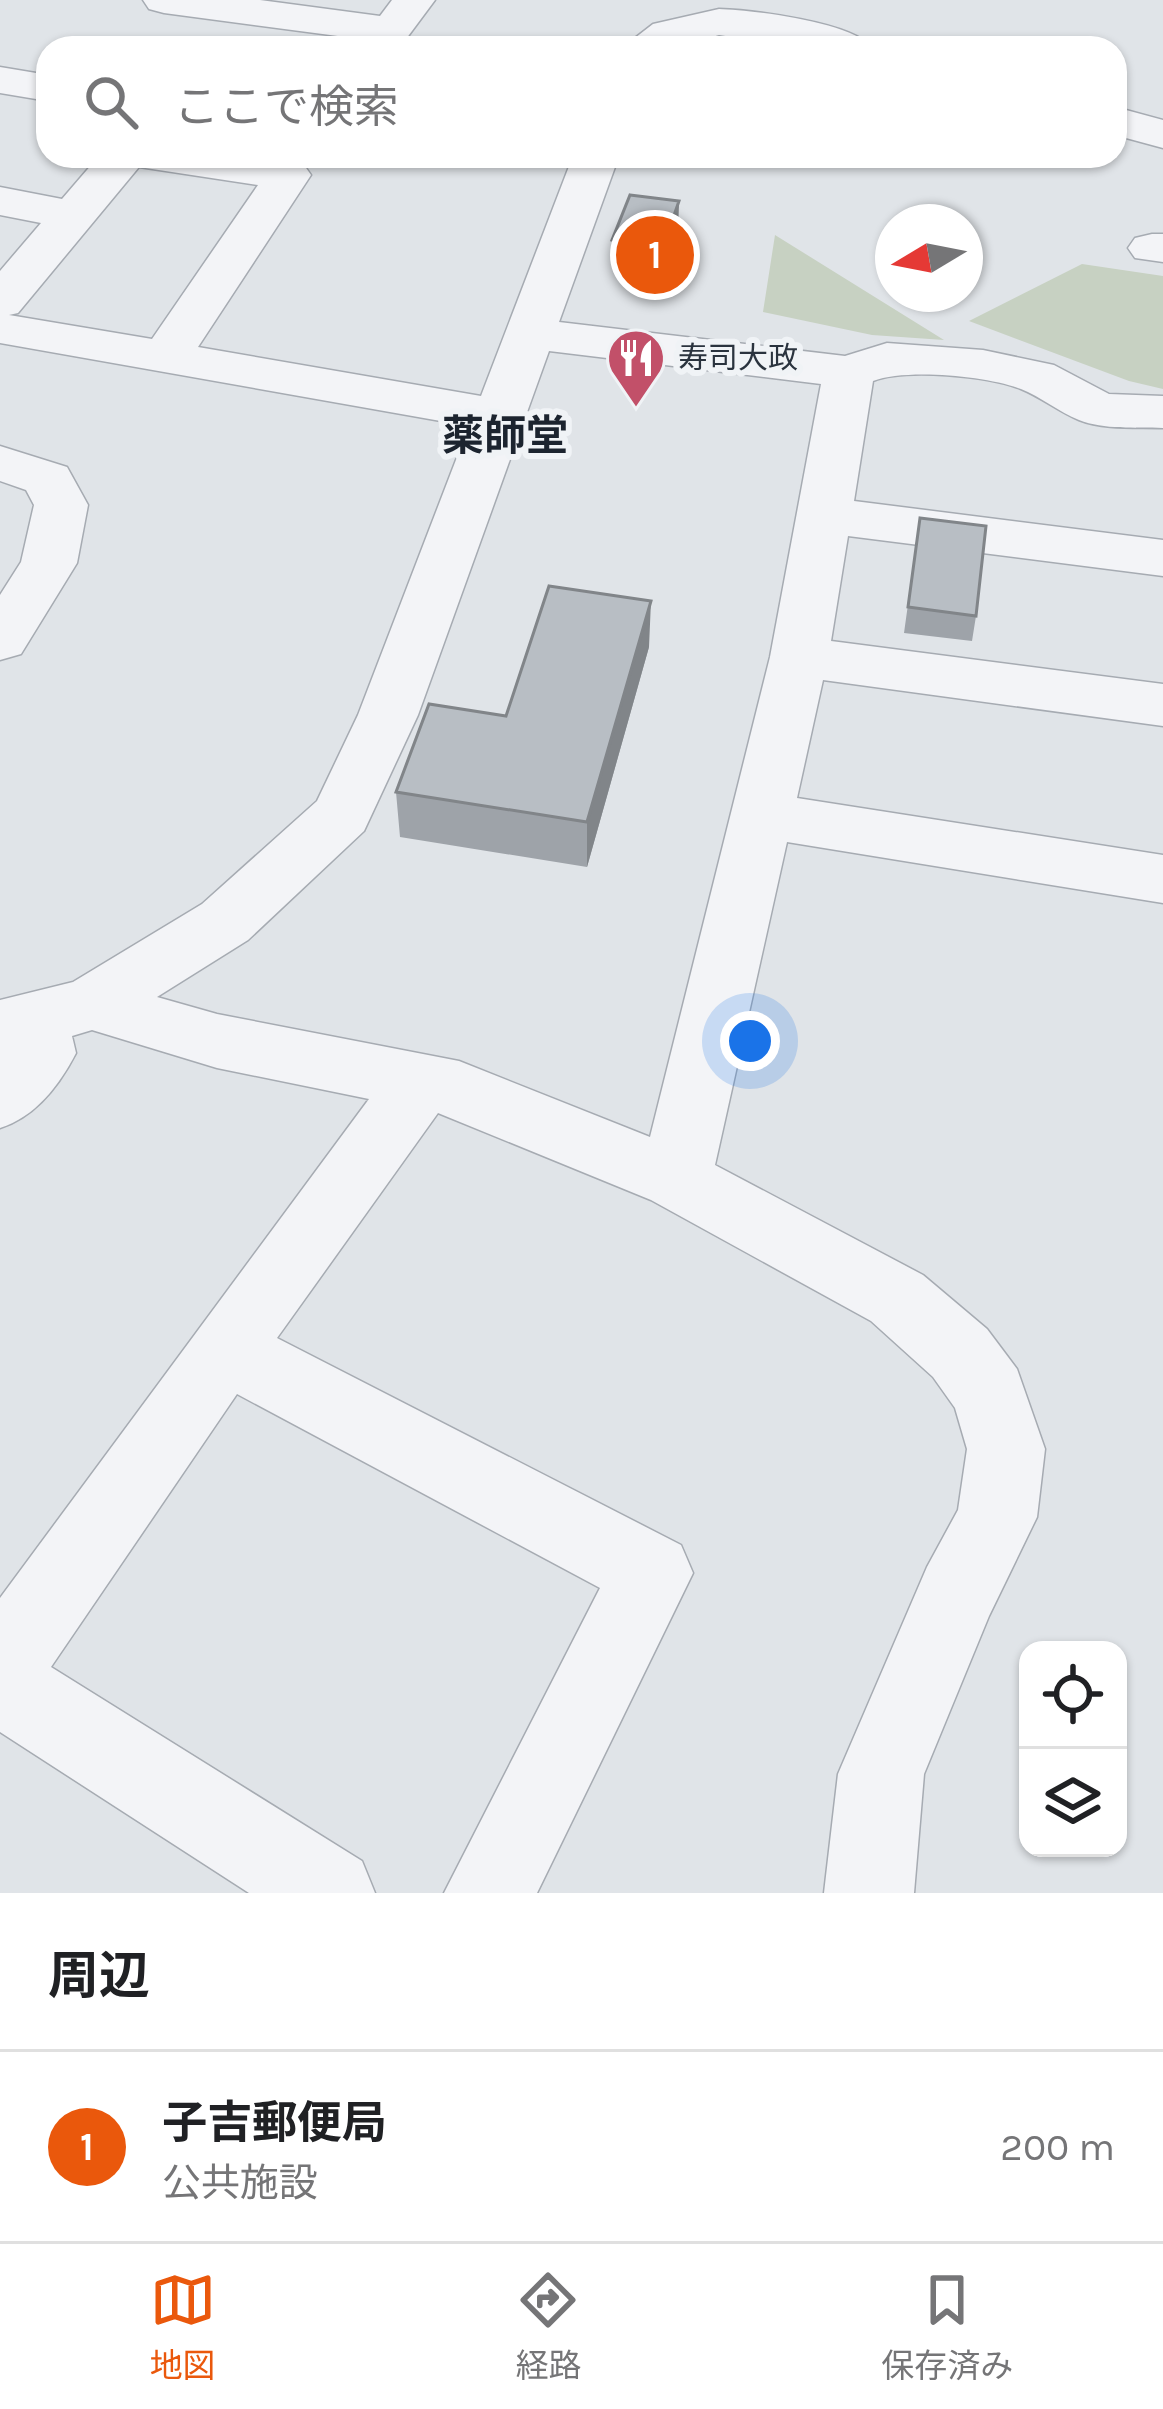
<!DOCTYPE html>
<html lang="ja">
<head>
<meta charset="utf-8">
<style>
  body { margin:0; font-family:Karla,"Noto Sans JP",sans-serif; background:#f6f6f6; color:#202124 }
  .controls { position:absolute; right:36px; bottom:36px; display:grid; overflow:hidden; border-radius:24px; box-shadow:0 3px 9px #0004 }
  .controls button { width:108px; height:108px; display:grid; place-items:center; padding:0; border:0; border-bottom:3px solid #e0e0e0; background:#fff; color:#202124; font:60px sans-serif }
  .compass { position:absolute; left:875px; top:204px; width:108px; height:108px; border-radius:50%; background:#fff; box-shadow:0 3px 9px #0004; rotate:260deg }
  .you { position:absolute; left:750px; top:1041px; width:42px; height:42px; margin:-30px; border:9px solid #fff; border-radius:50%; background:#1a73e8; box-shadow:0 0 0 18px #1a73e833 }
  .badge { display:grid; place-items:center; width:78px; height:78px; border-radius:50%; background:#ea580c; color:#fff; font-size:39px; font-weight:700 }
  .pin { position:absolute; translate:-50% -50%; border:6px solid #fff; box-shadow:0 3px 12px #0006 }
  .list { margin:0; padding:0; list-style:none }
  h2 { display:flex; justify-content:space-between; align-items:center; height:156px; margin:0; padding:0 48px; font-size:51px }
  h2 small { font-size:39px; font-weight:400; color:#757577 }
  .list li { display:grid; grid-template-columns:78px 1fr auto; gap:36px; align-items:center; box-sizing:border-box; height:192px; padding:0 48px; border-top:3px solid #e0e0e0 }
  .list b { display:block; font-size:45px; white-space:nowrap }
  .list p { margin:0; font-size:39px; white-space:nowrap; color:#757577 }
  .list em { font-size:39px; font-style:normal; color:#757577 }
  .icon { flex:none; width:66px; height:66px; fill:none; stroke:currentColor; stroke-width:2; stroke-linecap:round; stroke-linejoin:round }
  .map { position:relative; flex:none; width:1163px; height:1893px; overflow:hidden }
  .search { position:absolute; background:#fff; box-shadow:0 3px 9px #0004; left:36px; right:36px; top:36px; height:132px; display:flex; align-items:center; gap:30px; box-sizing:border-box; padding:0 42px; border-radius:36px; color:#757577; font-size:45px }
  .sheet { height:348px; background:#fff }
  nav { display:flex; justify-content:space-around; align-items:center; box-sizing:border-box; height:168px; border-top:3px solid #e0e0e0; background:#fff; font-size:33px; color:#757577 }
  nav a { display:grid; justify-items:center; gap:6px }
  nav .on { color:#ea580c }
  .map>svg:first-child { display:block }
</style>
</head>
<body>
<div class="map">
<svg width="1163" height="1893" viewBox="0 0 1163 1893">
  <rect width="100%" height="100%" fill="#e0e4e8"/>
  <path fill="#c7d1c2" d="M775,235l169,105 -72,-5 -109,-23z
    M1082,264l81,12v113l-34,-8 -160,-60z"/>
  <g fill="none" stroke-linecap="round" stroke-linejoin="round">
    <g stroke="#a6abb2" stroke-width="3">
      <path id="minor" d="M143,0h117l120,16 12,-16h43l-29,39 -15,4 -227,-30 -15,-4z
        M719,9c32,1 135,13 153,39h-69l-84,-13 -45,13h-52l31,-24z
        M0,67l48,8v26l-48,-8z
        M1115,107l48,13v28l-48,-13z
        M99,156h152l53,9 7,10 -113,172 283,49 92,-240h46l-60,166 286,34 42,-13 96,7 71,15 55,29 54,2v32c-27,-1 -59,2 -84,-8 -20,-8 -38,-23 -58,-31 -33,-13 -115,-21 -148,-8l-19,120 309,39v36l-315,-40 -17,105 332,43v42l-340,-46 -26,118 366,57v48l-376,-61 -72,323 208,110 64,54 30,40 28,80 -8,68 -48,99 -65,158 -10,119h-90l14,-119 89,-207 31,-57 9,-61 -12,-41 -22,-31 -62,-56 -220,-121 -213,-87 -161,225 404,207 12,28 -156,320h-93l156,-305 -363,-194 -186,273 311,194 13,32h-126l-249,-161v-134l369,-499 -152,-31 -125,-38 -20,6 4,17c-17,33 -41,64 -76,75v-128l73,-18 129,-78 115,-103 41,-86 111,-289 -469,-83v-72l41,-48 -41,-8v-28l62,12zM139,167l119,18 -106,154 -143,-24 9,-2zM549,351l272,33 -51,273 -120,480 -191,-76 -242,-47 -60,-17 91,-57 116,-109 54,-116z
        M1152,234h11v28l-28,-4 -7,-10 7,-10z
        M0,446l67,21 21,38 -11,58 -56,91 -21,6v-65l21,-33 13,-57 -8,-15 -26,-9z"/>
    </g>
    <use href="#minor" fill="#f3f4f7" fill-rule="evenodd"/>
  </g>
  <path fill="#9ea3a9" d="M679,201l-1,25 -16,46 -50,-7v-25z
    M920,518l56,98 -4,25 -68,-8z
    M649,647l-62,220 -187,-30 -4,-45 110,-76z"/>
  <path fill="#818589" d="M679,201l-1,25 -16,46 1,-25z
    M651,601l-2,46 -62,220v-45z"/>
  <path fill="#b8bec4" stroke="#818589" stroke-width="3" d="M630,195l49,6 -16,46 -51,-7z
    M920,518l66,8 -10,90 -68,-9z
    M549,586l102,15 -64,221 -191,-30 33,-88 77,12z"/>
  <defs>
    <g id="restaurant-pin" transform="scale(3)"><path d="M0 17L-7.5 6A9.5 9.5 0 1 1 7.5 6Z" fill="#c25069" stroke="#f0f3f6"/><path d="M-5-6h1v4h1v-4h1v4h1v-4h1v5L-1.5 .5V6h-2V.5L-5-1ZM5-6V6H3V1.5H1.5Q1.5-4 5-6Z" fill="#fff"/></g>
  </defs>
  <g fill-rule="evenodd">
    <use href="#restaurant-pin" x="636" y="358"/>
  </g>
  <g text-anchor="middle" dominant-baseline="central" stroke-width="12" stroke-linejoin="round" paint-order="stroke">
    <g font-size="30" fill="#2a333e" stroke="#f0f3f6" text-anchor="start">
      <text x="678" y="358">寿司大政</text>
    </g>
    <g font-size="42" font-weight="bold" fill="#1c242f" stroke="#f0f3f6">
      <text x="505" y="436">薬師堂</text>
    </g>
  </g>
</svg>
<div class="controls">
<button><svg class="icon" aria-label="locate" viewBox="0 0 24 24"><circle cx="12" cy="12" r="6"/><path d="M12 2v4M12 18v4M2 12h4M18 12h4"/></svg></button>
<button><svg class="icon" aria-label="layers" viewBox="0 0 24 24"><path d="M12 4l9 5-9 5-9-5zM3 14l9 5 9-5"/></svg></button>
</div>
<svg class="compass" viewBox="-18 -18 36 36"><path d="M0-13l5 13h-10z" fill="#e53935"/><path d="M0 13l5-13h-10z" fill="#757577"/></svg>
<div class="you"></div>
<div class="pin badge" style="left:655px;top:255px">1</div>
<div class="search"><svg class="icon" aria-label="search" viewBox="0 0 24 24"><circle cx="10" cy="10" r="6"/><path d="M15 15l6 6"/></svg>ここで検索</div>
</div>
<section class="sheet">
<h2>周辺<small></small></h2>
<ul class="list">
<li><span class="badge">1</span><div><b>子吉郵便局</b><p>公共施設</p></div><em>200 m</em></li>
</ul>
</section>
<nav>
<a class="on"><svg class="icon" aria-label="map" viewBox="0 0 24 24"><path d="M3 6l6-2 6 2 6-2v14l-6 2-6-2-6 2zM9 4v14M15 6v14"/></svg>地図</a>
<a><svg class="icon" aria-label="directions" viewBox="0 0 24 24"><path d="M12 3l9 9-9 9-9-9zM9 14v-3h6M13 9l2 2-2 2"/></svg>経路</a>
<a><svg class="icon" aria-label="saved" viewBox="0 0 24 24"><path d="M7 4h10v16l-5-4-5 4z"/></svg>保存済み</a>
</nav>
</body>
</html>
